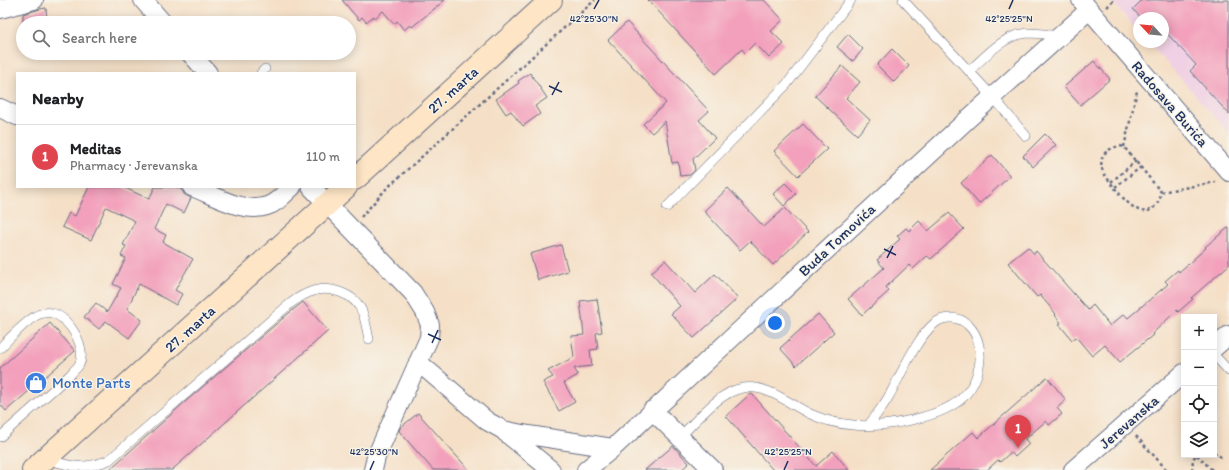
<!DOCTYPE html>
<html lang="en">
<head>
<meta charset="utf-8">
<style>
  body { margin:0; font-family:Itim,sans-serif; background:#f2f2f2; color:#202124 }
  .controls { position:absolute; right:12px; bottom:12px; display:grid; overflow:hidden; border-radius:0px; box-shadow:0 2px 10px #0003 }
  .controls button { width:36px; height:36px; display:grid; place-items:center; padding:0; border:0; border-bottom:1px solid #e0e0e0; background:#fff; color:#202124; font:20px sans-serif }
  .compass { position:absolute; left:1133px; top:12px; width:36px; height:36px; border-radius:50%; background:#fff; box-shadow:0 2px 10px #0003; rotate:296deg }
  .you { position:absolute; left:775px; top:323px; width:14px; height:14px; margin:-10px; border:3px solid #fff; border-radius:50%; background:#1a73e8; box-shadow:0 0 0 6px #1a73e833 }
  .badge { display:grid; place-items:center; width:26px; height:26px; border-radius:50%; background:#ea580c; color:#fff; font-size:13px; font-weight:700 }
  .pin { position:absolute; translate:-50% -33px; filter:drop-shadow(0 1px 2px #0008) }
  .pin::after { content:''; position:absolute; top:21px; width:14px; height:12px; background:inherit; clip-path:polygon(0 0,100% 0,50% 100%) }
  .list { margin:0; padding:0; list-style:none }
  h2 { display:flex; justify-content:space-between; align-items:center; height:52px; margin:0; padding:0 16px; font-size:17px }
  h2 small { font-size:13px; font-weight:400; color:#757577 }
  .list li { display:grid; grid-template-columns:26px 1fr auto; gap:12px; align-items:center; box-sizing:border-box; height:64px; padding:0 16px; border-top:1px solid #e0e0e0 }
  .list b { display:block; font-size:15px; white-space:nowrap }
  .list p { margin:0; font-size:13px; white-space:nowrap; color:#757577 }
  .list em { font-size:13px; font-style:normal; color:#757577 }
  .icon { flex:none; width:22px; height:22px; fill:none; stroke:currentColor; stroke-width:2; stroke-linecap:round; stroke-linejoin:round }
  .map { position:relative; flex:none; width:1229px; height:470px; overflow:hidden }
  .search { position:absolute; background:#fff; box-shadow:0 2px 10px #0003; left:16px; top:16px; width:340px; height:44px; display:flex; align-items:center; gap:10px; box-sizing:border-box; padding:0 14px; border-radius:22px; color:#757577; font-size:15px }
  .panel { position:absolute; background:#fff; box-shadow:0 2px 10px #0003; left:16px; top:72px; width:340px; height:116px; border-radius:0px }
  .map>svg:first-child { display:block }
</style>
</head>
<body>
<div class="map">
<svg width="1229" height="470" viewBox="0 0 1229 470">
  <rect width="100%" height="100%" fill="#f7f3e8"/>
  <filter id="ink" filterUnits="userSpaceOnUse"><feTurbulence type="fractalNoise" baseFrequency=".025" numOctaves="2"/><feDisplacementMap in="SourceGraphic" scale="8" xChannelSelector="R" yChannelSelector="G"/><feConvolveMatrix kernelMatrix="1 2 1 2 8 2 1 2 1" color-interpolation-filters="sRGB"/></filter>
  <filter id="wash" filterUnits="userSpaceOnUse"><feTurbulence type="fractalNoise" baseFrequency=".012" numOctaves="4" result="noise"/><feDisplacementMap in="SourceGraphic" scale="16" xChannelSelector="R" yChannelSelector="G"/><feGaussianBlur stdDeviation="0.9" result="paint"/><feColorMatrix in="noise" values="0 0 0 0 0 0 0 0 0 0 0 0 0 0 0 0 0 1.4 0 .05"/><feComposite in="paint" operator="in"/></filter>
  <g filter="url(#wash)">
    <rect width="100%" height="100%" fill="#f5e0c7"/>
    <path fill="#f0d0e4" d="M1111,0h118v133l-81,-91h15v-24h-24v14z"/>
    <g id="blocks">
      <path fill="#f3a0bc" d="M342,0h103l-33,27 -2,-2 -6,5 -7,-9 -3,3 -11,-13 -8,7 -1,-2 -8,6 -4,-5 -3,3z
        M648,0h116l19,20 -12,11 13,13 -15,14 -14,-15 -10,10 -3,-4 -26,25z
        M1142,0h87v114l-39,-43 6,-6 -33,-36v-11h-22l-8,-9z
        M46,8l1,13h-8v2h-16v-9l17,-5z
        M627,22l82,89 -10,9 16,18 -22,21 2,11 -5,5 -10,1 -2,-14 -6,1 -7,-42 -13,12 -9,-9 23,-21 -58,-63z
        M848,34l15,15 -10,12 -16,-14z
        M892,49l17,17 -15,16 -17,-17z
        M1094,61l16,18 -30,26 -16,-18z
        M842,66l18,16 -14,16 24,22 -13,15 -42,-39z
        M530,73l17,25 -12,8 5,8 -17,12 -3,-4h-1l-8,-11 -5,3 -10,-15 23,-16 -1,-2z
        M803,124l24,25 -29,27 -24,-25z
        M1045,134l11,11 -23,22 -10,-11z
        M992,155l18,21 -31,28 -18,-21z
        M785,183l11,11 -12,12 -11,-12z
        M89,187h34l26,12 6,-12h21l6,3 2,4 7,4 -7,15 -18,-9 -12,25 12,6 -3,7 30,17 -18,31 7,4 -6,11 -37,-21 -12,25 15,11 -13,18 -23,-17 -7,8 -15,-12 12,-14 11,9 14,-24 -8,-4 13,-26 -5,-2 5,-10 -3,-1 12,-24 -29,-14 -15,33 -29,-13 7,-14 6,3z
        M728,188l36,39 21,-19 23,24 -35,33 -23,-24 -10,9 -36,-39z
        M949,213l15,16 -33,30 -4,-3 -14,13 -4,-4 -23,22 3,4 -27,24 -14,-16 36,-31 -7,-8 23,-21 -3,-3 9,-8 3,3 10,-10 9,10z
        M1229,227v38l-38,33 2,1 -15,13 -1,-2 -25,24 1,1 -33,27 -15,-17 -13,11 -16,-19 -4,3 -13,-16 2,-1 -6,-8 1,-1 -16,-19 -3,2 -6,-7 -23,-27 20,-16 6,7 2,-3 52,59 5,-5 17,21 14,-12 4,4 40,-34 -3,-3 13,-11 1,2 27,-24 -1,-1z
        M561,245l7,26 -30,9 -8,-26z
        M665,260l30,33 20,-19 23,24 -44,40 -23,-24 9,-8 -29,-33z
        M597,299l5,33 -6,1 2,16 -8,1 2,16 -18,2 4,7 -14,8 11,19 -16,9 -16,-29 10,-5 -5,-6 26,-14 -3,-21 13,-1 -4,-34z
        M303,302l25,29 -156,139h-63l76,-68 104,-89z
        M818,314l16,18 -38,34 -16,-18z
        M50,323l25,28 -69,60 -6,-7v-36z
        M1047,377l19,23 -9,8 5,6 -13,11 -3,-4 -21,18 4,5 -14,13 -4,-5 -11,10 -2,-2 -11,10h-57l43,-38 5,6z
        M750,394h2l64,72 17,-15 16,19h-76l-47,-54z
        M418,413l51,57h-36l-34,-39 1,-3z
        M673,446l16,17 -8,7h-36z"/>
    </g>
  </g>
  <g filter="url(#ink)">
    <use href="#blocks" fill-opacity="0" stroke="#676d83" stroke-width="1"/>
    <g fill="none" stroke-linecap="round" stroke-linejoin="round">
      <g stroke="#676d83" stroke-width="10">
        <path id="lane" d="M903,0l90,97 33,39
          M969,71c17,-15 35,-37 60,-38 10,0 21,2 31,3
          M261,73l4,-4
          M667,207l120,-123 64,-84
          M0,348c8,-8 29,-31 40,-34 3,-1 9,-2 12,-1 17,4 36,35 27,52 -2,3 -6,6 -8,9l-71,63
          M1214,355l15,16
          M680,437c16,-16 40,-46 63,-49 27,-4 49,19 72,28 12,5 25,8 38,9 30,3 93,-7 113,-31 7,-8 11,-17 13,-27 3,-14 0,-32 -11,-42 -8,-8 -23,-10 -33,-2 -19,15 -34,52 -46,73 -6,11 -14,20 -21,30
          M46,459c26,8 38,11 63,1l176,-152c7,-6 15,-12 23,-15 20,-9 48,0 55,21 3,8 4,17 6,25"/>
      </g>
      <g stroke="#676d83" stroke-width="20">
        <path id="street" d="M143,0l20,23
          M1081,0l148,172
          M0,9l34,-9
          M190,53l18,20
          M0,108l17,8
          M192,187c21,8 52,27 75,19 10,-3 17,-12 25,-19
          M311,187l102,106 12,19 5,13 -1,13 -53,119 -3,13
          M1214,348l15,-13
          M418,362l69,59 16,9 19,4 91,14
          M652,410l61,60
          M505,432l46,38
          M586,470l27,-22 356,-330 120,-108
          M1073,470l111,-97"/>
      </g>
      <g stroke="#676d83" stroke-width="24">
        <path id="secondary" d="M355,179l196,-179
          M33,470l313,-283"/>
      </g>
      <path stroke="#676d83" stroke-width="2.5" stroke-dasharray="3 3" stroke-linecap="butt" d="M1107,7l7,-7
        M1120,146l4,1 37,45c0,6 -3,12 -8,16 -16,15 -40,-23 -49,-34 -7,-16 0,-25 16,-28z
        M1124,147l13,-56
        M1111,182l25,-21
        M1115,187l26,-20
        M1161,192l55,-10
        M361,217l25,-28 209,-189
        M1136,436l31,34
        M1214,452l8,6
        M1197,455l15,15
        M1192,470l1,-11 3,-4"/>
      <use href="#lane" stroke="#fff" stroke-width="9"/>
      <use href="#street" stroke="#fff" stroke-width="18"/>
      <use href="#secondary" stroke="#fde5c5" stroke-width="22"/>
    </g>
  </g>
  <path fill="none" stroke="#1b2f5e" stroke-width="1.5" d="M594,9l5,-9M1009,9l4,-9M549,86l13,6M552,95l7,-13M884,249l12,6M887,258l6,-12M428,334l13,6M432,343l6,-13M370,470l4,-9M784,470l4,-9"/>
  <defs>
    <g id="shop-disc" transform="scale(1.15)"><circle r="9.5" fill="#3f7fe0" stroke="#f7f3e8"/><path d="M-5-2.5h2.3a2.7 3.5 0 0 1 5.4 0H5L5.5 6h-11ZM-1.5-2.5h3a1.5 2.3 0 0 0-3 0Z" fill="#fff"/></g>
  </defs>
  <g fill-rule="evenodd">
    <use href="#shop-disc" x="36" y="383"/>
  </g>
  <g text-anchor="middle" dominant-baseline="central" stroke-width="3" stroke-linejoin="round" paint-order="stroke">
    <g font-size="15" fill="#1b2f5e" stroke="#f7f3e8">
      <text transform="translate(453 90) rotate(-42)">27. marta</text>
      <text transform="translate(1170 104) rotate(49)">Radosava Burića</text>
      <text transform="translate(837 240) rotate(-43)">Buda Tomovića</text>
      <text transform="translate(190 329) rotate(-42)">27. marta</text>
      <text transform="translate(1129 422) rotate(-41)">Jerevanska</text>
    </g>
    <g font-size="15" fill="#366cbe" stroke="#f7f3e8" text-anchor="start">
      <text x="52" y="383">Monte Parts</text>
    </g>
  </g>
  <g font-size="10" text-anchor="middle" fill="#1b2f5e" stroke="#f7f3e8" stroke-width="3" stroke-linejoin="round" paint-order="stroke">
    <text x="594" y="22">42°25'30"N</text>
    <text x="1009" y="22">42°25'25"N</text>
    <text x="374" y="455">42°25'30"N</text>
    <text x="788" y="455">42°25'25"N</text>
  </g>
</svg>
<div class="controls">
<button>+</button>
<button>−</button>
<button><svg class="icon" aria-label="locate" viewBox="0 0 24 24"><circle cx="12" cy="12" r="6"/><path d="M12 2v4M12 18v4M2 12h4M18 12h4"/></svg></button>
<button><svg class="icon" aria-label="layers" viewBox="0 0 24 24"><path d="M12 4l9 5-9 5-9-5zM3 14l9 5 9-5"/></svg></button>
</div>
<svg class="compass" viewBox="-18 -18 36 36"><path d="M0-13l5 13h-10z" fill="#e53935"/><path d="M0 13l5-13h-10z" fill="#757577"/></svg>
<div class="you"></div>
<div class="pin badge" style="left:1018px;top:448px;background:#e0444e">1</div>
<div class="search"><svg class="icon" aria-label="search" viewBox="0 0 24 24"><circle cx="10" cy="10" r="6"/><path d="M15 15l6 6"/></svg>Search here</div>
<section class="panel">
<h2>Nearby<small></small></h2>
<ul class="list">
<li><span class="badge" style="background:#e0444e">1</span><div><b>Meditas</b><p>Pharmacy · Jerevanska</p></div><em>110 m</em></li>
</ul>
</section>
</div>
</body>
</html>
